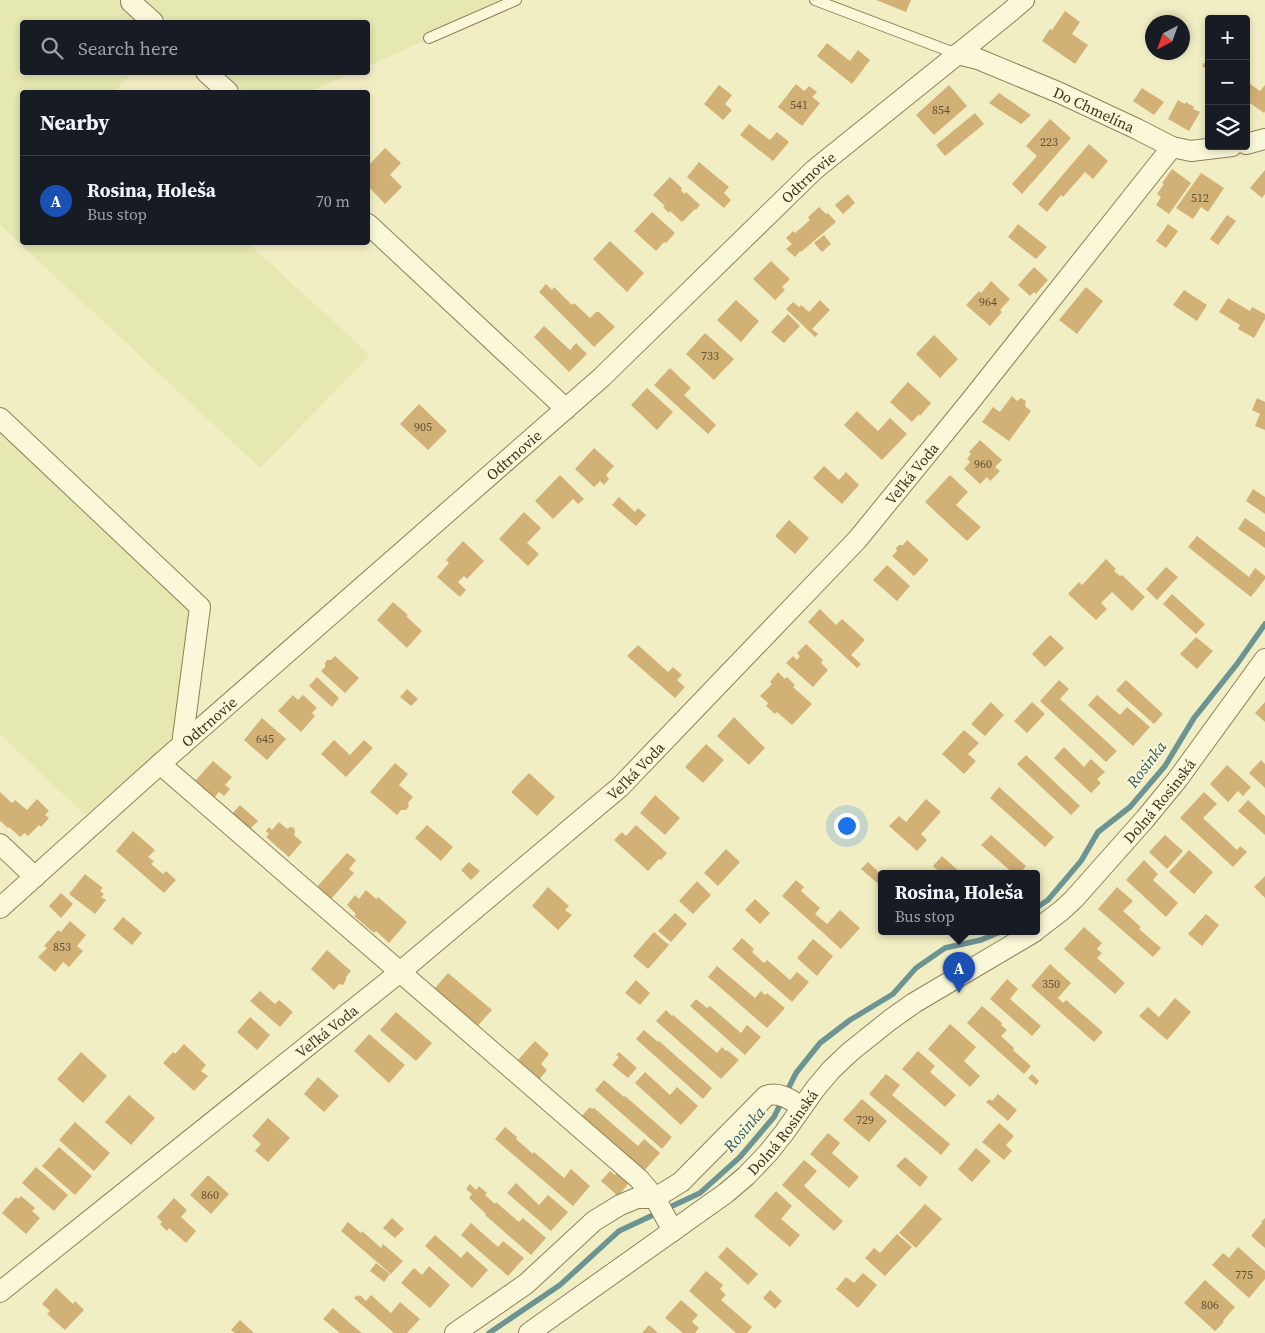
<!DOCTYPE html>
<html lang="en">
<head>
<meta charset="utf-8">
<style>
  body { margin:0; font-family:"Source Serif 4",serif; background:#20242c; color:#f1f3f6 }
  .controls { position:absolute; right:15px; top:15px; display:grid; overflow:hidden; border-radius:5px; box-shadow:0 2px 8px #0003 }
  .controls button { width:45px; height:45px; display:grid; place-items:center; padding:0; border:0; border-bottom:1px solid #363941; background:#171b24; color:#f1f3f6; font:25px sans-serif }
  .compass { position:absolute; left:1145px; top:15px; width:45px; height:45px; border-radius:50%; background:#171b24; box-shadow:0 2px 8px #0003; rotate:221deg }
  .you { position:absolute; left:846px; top:825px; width:18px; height:18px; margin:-12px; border:4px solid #fff; border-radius:50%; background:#1a73e8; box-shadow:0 0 0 8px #1a73e833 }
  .badge { display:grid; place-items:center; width:32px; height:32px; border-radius:50%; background:#1a73e8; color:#fff; font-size:16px; font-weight:700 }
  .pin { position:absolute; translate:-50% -41px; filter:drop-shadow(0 1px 2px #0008) }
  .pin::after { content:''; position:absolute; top:26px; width:18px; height:15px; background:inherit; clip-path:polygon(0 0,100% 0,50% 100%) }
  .popup { position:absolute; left:878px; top:870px; width:162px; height:65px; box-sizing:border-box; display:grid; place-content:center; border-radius:5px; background:#171b24; filter:drop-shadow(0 1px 4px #0005); font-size:16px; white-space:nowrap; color:#9ea1a6 }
  .popup b { font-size:19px; color:#f1f3f6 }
  .popup::after { content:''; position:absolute; left:50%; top:100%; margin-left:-10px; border:10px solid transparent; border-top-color:#171b24 }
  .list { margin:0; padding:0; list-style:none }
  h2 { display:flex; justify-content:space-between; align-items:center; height:65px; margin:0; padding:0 20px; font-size:21px }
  h2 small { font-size:16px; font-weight:400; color:#9ea1a6 }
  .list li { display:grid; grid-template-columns:32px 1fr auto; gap:15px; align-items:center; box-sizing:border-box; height:90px; padding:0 20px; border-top:1px solid #363941 }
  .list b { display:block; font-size:19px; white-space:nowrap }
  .list p { margin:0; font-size:16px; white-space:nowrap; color:#9ea1a6 }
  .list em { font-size:16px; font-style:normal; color:#9ea1a6 }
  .icon { flex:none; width:28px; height:28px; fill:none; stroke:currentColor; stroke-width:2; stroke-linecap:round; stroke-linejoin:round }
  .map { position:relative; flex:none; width:1265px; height:1333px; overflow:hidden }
  .search { position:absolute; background:#171b24; box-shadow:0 2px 8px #0003; left:20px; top:20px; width:350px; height:55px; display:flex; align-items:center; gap:12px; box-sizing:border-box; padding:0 18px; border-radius:5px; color:#9ea1a6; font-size:19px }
  .panel { position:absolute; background:#171b24; box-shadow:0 2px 8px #0003; left:20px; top:90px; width:350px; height:155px; border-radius:5px }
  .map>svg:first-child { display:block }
</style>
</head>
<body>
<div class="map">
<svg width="1265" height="1333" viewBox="0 0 1265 1333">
  <rect width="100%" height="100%" fill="#f2eec4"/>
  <path fill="#e5e8b1" d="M0,0h516l-148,66v-44h-346v50l110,1 -18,19h-92v150l226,1 122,112 -110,113 -260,-243z
    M222,73h131l-44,19h-65z
    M0,426l192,180 -13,133 -94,76 -85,-81z"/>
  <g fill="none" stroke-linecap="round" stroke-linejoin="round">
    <path stroke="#6c9493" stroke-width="5.5" d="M1036,908l12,-8 33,-39 17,-29 32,-25 35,-41 29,-48 43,-54 28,-40
      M489,1333l71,-48 59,-54 81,-38 40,-36 34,-40 22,-44 24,-30 30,-23 43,-26 23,-26 29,-20 36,-8 19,-8"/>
  </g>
  <path fill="#d2b177" d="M876,0h35l-5,12z
    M1065,11l15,11 -8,12 16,11 -13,19 -33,-23 8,-12 2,1z
    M827,43l23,18 8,-11 12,10 -18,24 -35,-28z
    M1209,56v15l-7,-5z
    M1246,81l14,10 5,-6v26l-1,2 -18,-13z
    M796,84l8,7 5,-5 8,6 -5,5 8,6 -18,23 -24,-19z
    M719,85l13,10 -7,9 7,6 -9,10 -19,-16z
    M949,85l18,21 -33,29 -18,-20z
    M1142,88l22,14 -10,13 -21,-14z
    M999,93l32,22 -10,9 -32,-21z
    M1178,100l7,4 1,-2 8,5 -1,2 7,3 -11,19 -21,-12z
    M975,113l9,11 -39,32 -9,-11z
    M1050,119l21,19 -49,56 -10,-10 25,-28 -11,-10z
    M749,124l21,16 7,-8 12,10 -16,19 -33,-26z
    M1089,144l19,17 -15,18 -8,-7 -22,25 -2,-2 -14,17 -9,-8z
    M385,148l16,15 -11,12 12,12 -17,17 -17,-18v-20z
    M699,162l30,25 -5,6 7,7 -7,8 -37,-31z
    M1172,169l19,14 -22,31 -13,-9 5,-8 -4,-3 7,-10 -2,-1z
    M1265,170v24l-3,4 -12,-10z
    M1201,173l23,15 -16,24 -7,-5 -8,12 -17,-11z
    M670,177l12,11 -1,2 3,4 2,-2 14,13 -4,5 -1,-1 -13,13 -12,-11 -1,2 -6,-6 2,-1 -12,-11z
    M848,194l7,9 -12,11 -8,-9z
    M819,207l7,7 2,-1 8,9 -35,30 -1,-1 -5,6 -9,-8 6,-5 -6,-6 7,-7 2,2 15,-13 -2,-3z
    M652,212l23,21 -9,10 -2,-1 -8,9 -22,-20z
    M1227,215l9,6 -18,24 -8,-6z
    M1018,224l29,23 -11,12 -28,-22z
    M1168,224l10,7 -12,17 -10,-7z
    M824,235l7,9 -9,8 -8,-9z
    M610,241l34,32 -17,19 -34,-33z
    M771,261l19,18 -8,8 3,3 -10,10 -22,-21z
    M1034,267l14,13 -12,14 -2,-2 -4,4 -12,-11z
    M991,281l19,18 -10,11 2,2 -12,14 -24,-21 13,-14 2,2z
    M546,284l6,6 2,-3 18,18 2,-2 16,15 6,-6h3l16,15 -21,20 -55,-55z
    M1086,287l17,14 -26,33 -18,-14z
    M1184,290l23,15 -10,16 -24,-16z
    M1228,298l22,13 2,-4 13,7v5l-11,19 -16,-9 2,-4 -21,-13z
    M736,300l23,21 -18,21 -24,-22z
    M820,300l10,10 -18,19 6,5 -3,3 -29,-28 7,-7 6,5 2,-2 8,7z
    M788,314l12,12 -16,17 -13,-11z
    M544,326l26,24 6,-7 11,11 -18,18 -35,-35z
    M705,333l29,26 -20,21 -28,-26z
    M934,335l24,24 -18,19 -24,-24z
    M670,368l21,20 -7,7 32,30 -8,9 -54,-49z
    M908,382l23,21 -11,13 -1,-2 -7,8 -22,-20z
    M647,388l26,24 -16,18 -26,-25z
    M1012,396l5,5 4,-3 5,3 -1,5 6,5 -22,30 -27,-19 11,-15 7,5z
    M1257,398l8,4v28l-10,-4 5,-12 -8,-4z
    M419,404l28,27 -19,19 -28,-26z
    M857,411l21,20 12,-13 17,16 -25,26 -38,-35z
    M980,440l22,20 -7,7 5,4 -10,10 -3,-4 -7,7 -16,-15 6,-7 -3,-3 4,-5 -2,-2z
    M594,448l20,18 -8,9 3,4 -5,6 -4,-4 -6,6 -19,-18z
    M824,466l15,14 7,-8 13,13 -17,19 -29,-26z
    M560,475l24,24 -6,5 -5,-5 -20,20 -18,-18z
    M950,475l18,17 -12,13 25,22 -14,14 -42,-39z
    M1253,489l12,8v17l-19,-13z
    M619,497l16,15 3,-4 8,7 -10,11 -24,-21z
    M524,512l17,16 -14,15 12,11 -11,12 -29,-27z
    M1245,518l20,14v16l-27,-19z
    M789,520l20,18 -14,16 -20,-18z
    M1197,536l52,41 6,-9 10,8v3l-14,18 -63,-50z
    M907,540l22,20 -15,16 -22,-20 5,-5 -1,-3 3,-3h4z
    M463,541l21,20 -17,18 -3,-3 -6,6 8,8 -6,7 -23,-20 12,-14 -3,-3z
    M1106,559l10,10 -2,2 6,5 2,-1 23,22 -13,14 -20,-19 -11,11 6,6 -11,11 -28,-26 11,-12 3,3z
    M887,565l23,21 -13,15 -24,-21z
    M1166,567l12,10 -21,23 -11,-11z
    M1172,594l33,30 -9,10 -33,-30z
    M393,602l15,13 -2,1 16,15 -15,17 -30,-28z
    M820,609l16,16 6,-6 23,21 -14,15 10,9 -4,4 -49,-46z
    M1050,635l14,13 -19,19 -13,-13z
    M1196,637l17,14 -16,18 -17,-15z
    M806,644l17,16 -2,3 7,7 -15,17 -27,-24 7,-7 4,4 3,-4 -3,-3z
    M638,645l30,27 5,-5 9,8 -5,5 8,7 -10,11 -48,-42z
    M335,656l24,22 -14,15 -24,-22 4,-4v-4l2,-3h4z
    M778,672l7,7 2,-2 8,8 -2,2 19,17 -20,21 -15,-13 -2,2 -9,-8 2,-3 -8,-7 12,-12 -2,-2z
    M317,677l22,21 -7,9 -23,-21z
    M1059,680l10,9 -9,10 57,52 -11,11 -66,-61z
    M1126,680l37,34 -9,10 -38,-34z
    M407,689l11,10 -7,7 -11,-9z
    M293,695l5,5 5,-5 14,13 -5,5 3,3 -14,16 -23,-21z
    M1097,695l23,20 7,-8 23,20 -17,19 -45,-41z
    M991,702l13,13 -19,21 -14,-12z
    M1032,702l13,12 -18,19 -13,-12z
    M1265,702v20l-10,-9z
    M734,717l31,31 -16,17 -32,-29z
    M262,718l24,21 -19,21 -23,-20z
    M964,730l15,13 -11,11 8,7 -12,13 -22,-20z
    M334,740l16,15 14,-15 9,8 -27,29 -25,-23z
    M706,744l18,16 -21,23 -18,-16z
    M1064,747l20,20 7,-8 14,13 -8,7 4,4 -10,10 -37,-35z
    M1026,755l54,51 -9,9 -54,-51z
    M1261,760l4,4v24l-16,-15z
    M213,761l19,16 -7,8 5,4 -6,7 -5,-4 -5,6 -19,-17z
    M395,763l13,11 -9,11 14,12 -5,6 1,3 -3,4h-5l-4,5 -27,-23z
    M1227,765l24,22 -8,9 -5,-5 -10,11 -18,-18z
    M529,773l26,24 -18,19 -26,-24z
    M999,787l55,50 -9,10 -55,-49z
    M0,792l12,11 3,-3 12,10 10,-11 12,12 -4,4 4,3 -8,9 -2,-2 -11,11 -3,-3 -5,4 -11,-10 -1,1 -8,-7z
    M1204,792l13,12 -14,14 34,32 3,-4 7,6 -14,15 -53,-49z
    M655,795l25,23 -15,17 -25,-22z
    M926,799l15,13 -20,22 6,6 -10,11 -28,-25 10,-10 7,6z
    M1248,800l17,16v19l-27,-24z
    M240,805l18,16 -8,8 -18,-15z
    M279,822l8,7 3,-2 4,1 1,4 -1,3 8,7 -13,15 -23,-20 3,-3 -3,-3 3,-4 3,3z
    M427,825l26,22 -12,14 -26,-23z
    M636,825l31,28 -6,7 -2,-1 -11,12 -34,-31 8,-8 4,4z
    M133,831l22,19 -7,7 6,4 -3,3 12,10 3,-3 10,9 -12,13 -48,-42z
    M991,835l35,31 -7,8h-5l-33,-29z
    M1165,835l18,16 -16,18 -18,-17z
    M726,849l14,13 -22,24 -14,-13z
    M1189,850l24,22 -19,22 -25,-22z
    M347,853l9,7 -7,9 5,4 -23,26 -14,-12z
    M942,856l20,18h-20l-9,-8z
    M1144,860l14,14 -5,6 25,23 -12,14 -40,-37z
    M469,862l11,9 -9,9 -10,-10z
    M868,862l14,13v12l-21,-18z
    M85,874l18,14 -3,3 4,3 -3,3 5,3 -11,14 -26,-20z
    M1265,876v22l-11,-11z
    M796,880l8,7 -3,4 19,17 -5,6 12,10 13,-14 20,18 -19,21 -59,-53z
    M697,881l14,14 -18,19 -14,-13z
    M548,887l21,19 -4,4 7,5 -14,15 -26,-24z
    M1117,887l16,14 -10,10 18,16 -2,2 22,19 -8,9 -55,-48z
    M366,890l10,9 2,-2 29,25 -18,21 -13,-12 -2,2 -20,-17 2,-2 -9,-9 8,-10 4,4z
    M61,893l12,11 -12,14 -12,-12z
    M755,899l15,14 -10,11 -15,-14z
    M675,913l12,11 -16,18 -13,-11z
    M1206,914l13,11 -17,21 -14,-12z
    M123,917l19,16 -10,12 -19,-16z
    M70,921l16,14 -9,11 6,5 -14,16 -6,-5 -8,10 -17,-15 9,-9 -3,-2 14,-16 3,2z
    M1084,927l18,16 -5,6 5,4 -5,5 28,25 -10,11 -51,-45z
    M654,932l15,13 -21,24 -15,-13z
    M742,938l12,11 -2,3 12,11 3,-3 23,20 7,-8 12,10 -17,20 -60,-53z
    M813,939l20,17 -16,20 -20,-18z
    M327,950l24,21 -5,6v3l-3,5 -4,-1 -5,6 -23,-21z
    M1050,964l21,19 -13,15 5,5 3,-3 37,32 -9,10 -63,-56z
    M717,966l38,32 6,-7 4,4 2,-2 18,15 -18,20 -59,-51z
    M448,973l44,37 -19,21 -43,-37z
    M1007,979l11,10 -8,10 31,27 -9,10 -42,-37z
    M636,980l14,13 -10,12 -15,-12z
    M260,991l15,13 4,-4 14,12 -13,15 -30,-26z
    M1175,998l16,14 -24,28 -28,-24 9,-9 11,10z
    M696,999l11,9 3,-2 31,27 6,-8 14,12 -16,18 -55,-49z
    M982,1006l20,17 -1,2 6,5 -6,6 13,12 -1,2 18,16 -7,8 -57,-51z
    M666,1010l6,6 1,-1 44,38 5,-6 4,4 1,-1 12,10 -18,19 -65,-58z
    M396,1012l36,31 -16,18 -36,-31z
    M250,1017l20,18 -13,15 -20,-18z
    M950,1024l26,23 -12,14 16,15 -10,11 -42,-38z
    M644,1030l14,12 1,-1 53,47 -9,11 -67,-60z
    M369,1034l36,31 -16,18 -35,-32z
    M535,1041l14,13 -8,10 6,6 -9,11 -22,-19z
    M184,1044l22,21 -5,6 7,5 -14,15 -31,-28 10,-11 2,2z
    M918,1051l17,15 -5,6 26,23 -11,12 -43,-38z
    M81,1052l26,24 -24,27 -26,-24z
    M619,1052l18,16 -9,10 -16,-13 7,-8 -3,-2z
    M645,1072l25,23 7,-8 21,19 -17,19 -46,-42z
    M886,1074l14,11 -8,10 58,49 -9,11 -72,-61z
    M1032,1074l7,7 -3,4 -8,-7z
    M318,1077l21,19 -15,16 -20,-18z
    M604,1080l20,17 1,-1 47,41 -10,12 -67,-59z
    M998,1094l19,16 -9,11 -22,-19 4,-3 2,2z
    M129,1095l26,23 -24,27 -26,-23z
    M862,1099l25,22 -18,21 -26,-22z
    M590,1107l2,2 2,-1 44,38 6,-7 16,14 -17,19 -63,-54z
    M268,1118l22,20 -22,24 -13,-11 6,-7 -9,-8z
    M75,1122l35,31 -16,18 -35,-31z
    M999,1123l15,13 -8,9 6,6 -8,9 -22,-18z
    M505,1127l12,10 -1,2 17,15 1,-2 30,26 7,-9 19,17 -17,20 -78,-67z
    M828,1133l12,10 -8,10 27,24 -10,11 -39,-34z
    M59,1147l33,29 -17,19 -33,-29z
    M976,1148l15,13 -19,21 -14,-13z
    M905,1157l23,20 -8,10 -24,-21z
    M804,1160l13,11 -13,15 39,35 -9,10 -52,-46z
    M36,1167l32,28 -14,16 -32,-28z
    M622,1167l12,10 -16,19 -17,-15 9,-10 5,4z
    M208,1175l21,19 -18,20 -21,-19z
    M516,1183l23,22 9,-10 20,17 -17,19 -44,-38z
    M470,1184l6,6 3,-4 8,7 -2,2 10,9 1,-2 23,20 4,-4 23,20 -15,17 -46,-40 1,-1 -17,-16 3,-4 -6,-5z
    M776,1191l16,15 -11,13 19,16 -10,12 -36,-31z
    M21,1196l14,12 -3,3 8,7 -14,16 -24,-21 14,-16 2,2z
    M174,1198l13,12 -6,7 15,14 -10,12 -17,-15 -2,3 -7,-7 2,-2 -5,-5z
    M925,1204l17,15 -26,29 -17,-15z
    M392,1218l12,11 -9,9 -12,-10z
    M1265,1218v30l-14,-12 11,-13 -1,-1z
    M348,1222l13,11 1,-2 19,17 2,-4 20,17 -12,13 -50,-43z
    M471,1223l27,24 5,-6 21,17 -16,18 -47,-41z
    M897,1234l15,13 -27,29 -20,-18 9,-10 6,5z
    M435,1235l26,23 6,-7 21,19 -16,18 -47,-42z
    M727,1247l31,27 -10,11 -30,-28z
    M1238,1247l27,24v8l-16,19 -37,-33 11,-12 6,5z
    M376,1263l14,11 -6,8 -14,-11z
    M429,1266l21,19 -20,23 -29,-25 13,-15 8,7z
    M706,1271l17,14 -3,4 6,6 -5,5 31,27 -5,6h-11l-47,-42z
    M863,1273l14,12 -19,23 -22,-19 10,-12 8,6z
    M1205,1280l30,27 -12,14 1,1 -9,9 -31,-28z
    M56,1288l17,16 2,-3 9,9 -19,20 -18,-16 3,-3 -8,-7z
    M770,1290l12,11 -7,8 -12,-11z
    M357,1295l2,2 1,-2 6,6 5,-6 20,18 9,-11 20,17 -13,14h-13l-40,-35z
    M681,1300l17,15 -6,7 7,6 -4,5h-12l-18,-15z
    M333,1308l19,17 10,8h-22l-17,-14z
    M240,1320l14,13h-19l-4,-3z
    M649,1325l9,8h-16z"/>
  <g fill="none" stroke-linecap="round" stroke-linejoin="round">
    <g stroke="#8e8159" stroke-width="12">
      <path id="lane" d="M815,0l142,54
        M429,38l87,-38"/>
    </g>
    <g stroke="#8e8159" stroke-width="22">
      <g id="street">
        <path d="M131,2l22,20"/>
        <path id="s1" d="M957,54l21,5 82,34 77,36 35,18 19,4 41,-5"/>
        <path d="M206,72l22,20"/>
        <path d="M1246,144l19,-5"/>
        <path d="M368,224l198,185"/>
        <path d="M0,418l200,189 -18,138"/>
        <path d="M160,764l479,415 16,19 18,33"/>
        <path d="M0,844l35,33"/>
        <path id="s2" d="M0,908l160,-144 442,-387 212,-207 196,-158 14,-12"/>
        <path id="s3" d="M1036,930l25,-19 13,-12 71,-80 32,-39 88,-121"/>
        <path id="s4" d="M0,1292l400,-320 220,-185 237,-247 111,-136 204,-257"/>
        <path d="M455,1333l71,-49 68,-63 26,-16 17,-7h18l26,-16 85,-86c13,-5 25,4 36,11"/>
        <path id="s5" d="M529,1333l197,-140 20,-17 22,-23 16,-20 31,-44 16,-19 19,-18 40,-32 24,-17 120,-71"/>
      </g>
    </g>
    <use href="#lane" stroke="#fbf8d9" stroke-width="10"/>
    <use href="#street" stroke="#fbf8d9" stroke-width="20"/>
  </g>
  <g text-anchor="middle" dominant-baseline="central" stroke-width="4" stroke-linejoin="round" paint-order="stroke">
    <g font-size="12" fill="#625334">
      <text x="799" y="105">541</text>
      <text x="941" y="110">854</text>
      <text x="1049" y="142">223</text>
      <text x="1200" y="198">512</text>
      <text x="988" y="302">964</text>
      <text x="710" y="356">733</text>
      <text x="423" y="427">905</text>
      <text x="983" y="464">960</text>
      <text x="265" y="739">645</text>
      <text x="62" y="947">853</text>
      <text x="1051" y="984">350</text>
      <text x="865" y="1120">729</text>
      <text x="210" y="1195">860</text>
      <text x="1244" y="1275">775</text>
      <text x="1210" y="1305">806</text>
    </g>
    <g font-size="15" fill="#3d341e" stroke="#f8f6d5">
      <text stroke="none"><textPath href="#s1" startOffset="148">Do Chmelína</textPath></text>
      <text stroke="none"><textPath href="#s2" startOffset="1090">Odtrnovie</textPath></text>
      <text stroke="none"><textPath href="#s2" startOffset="685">Odtrnovie</textPath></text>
      <text stroke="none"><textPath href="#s4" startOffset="1228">Veľká Voda</textPath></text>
      <text stroke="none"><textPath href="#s2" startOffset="280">Odtrnovie</textPath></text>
      <text stroke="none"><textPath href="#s4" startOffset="822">Veľká Voda</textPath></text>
      <text stroke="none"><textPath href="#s3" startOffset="179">Dolná Rosinská</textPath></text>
      <text stroke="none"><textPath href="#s4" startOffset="418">Veľká Voda</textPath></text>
      <text stroke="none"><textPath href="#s5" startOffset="325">Dolná Rosinská</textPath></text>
    </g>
    <g font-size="16" font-style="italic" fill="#2c565e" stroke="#f8f6d5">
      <text transform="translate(1146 764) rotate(-53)">Rosinka</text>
      <text transform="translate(744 1129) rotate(-49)">Rosinka</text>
    </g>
  </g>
</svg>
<div class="controls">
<button>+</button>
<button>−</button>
<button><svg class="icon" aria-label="layers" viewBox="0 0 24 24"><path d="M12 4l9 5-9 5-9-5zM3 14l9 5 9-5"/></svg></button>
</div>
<svg class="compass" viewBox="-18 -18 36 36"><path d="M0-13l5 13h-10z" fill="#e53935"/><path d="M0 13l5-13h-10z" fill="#9ea1a6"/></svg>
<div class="you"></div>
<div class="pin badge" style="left:959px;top:993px;background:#1a4fb4">A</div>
<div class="popup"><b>Rosina, Holeša</b>Bus stop</div>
<div class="search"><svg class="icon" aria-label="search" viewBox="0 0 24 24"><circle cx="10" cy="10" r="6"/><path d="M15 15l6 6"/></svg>Search here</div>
<section class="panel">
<h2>Nearby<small></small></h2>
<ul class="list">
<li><span class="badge" style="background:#1a4fb4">A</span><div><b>Rosina, Holeša</b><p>Bus stop</p></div><em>70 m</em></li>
</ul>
</section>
</div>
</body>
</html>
